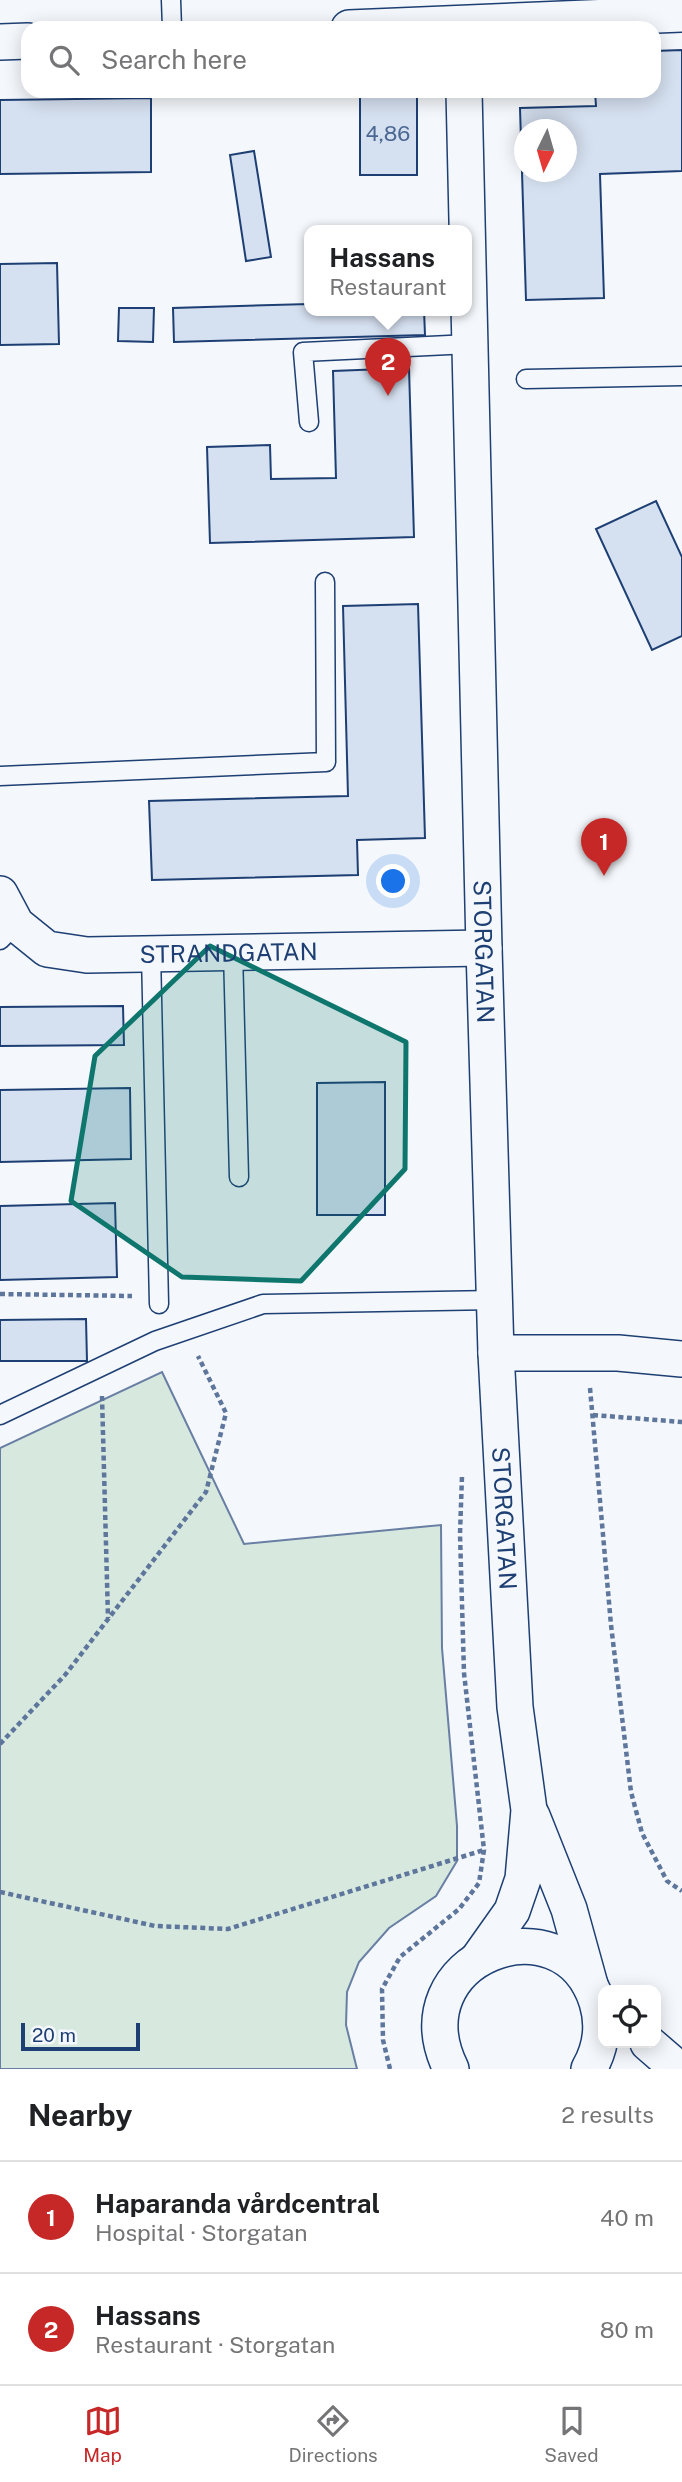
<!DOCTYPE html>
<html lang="en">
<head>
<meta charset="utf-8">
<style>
  body { margin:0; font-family:"Public Sans",sans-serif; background:#f2f2f2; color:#202124 }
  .controls { position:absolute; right:21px; bottom:21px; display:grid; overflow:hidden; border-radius:14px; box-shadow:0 4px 18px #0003 }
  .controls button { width:63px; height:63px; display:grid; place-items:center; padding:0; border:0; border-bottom:2px solid #e0e0e0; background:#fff; color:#202124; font:35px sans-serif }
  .compass { position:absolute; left:514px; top:119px; width:63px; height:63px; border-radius:50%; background:#fff; box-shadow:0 4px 18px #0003; rotate:185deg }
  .scale { position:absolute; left:21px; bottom:18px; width:119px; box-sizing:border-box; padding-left:7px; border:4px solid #1d3f73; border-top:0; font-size:19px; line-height:24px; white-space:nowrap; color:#1d3f73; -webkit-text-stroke:5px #f4f7fb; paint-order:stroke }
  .you { position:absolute; left:394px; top:882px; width:24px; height:24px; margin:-18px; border:5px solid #fff; border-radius:50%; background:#1a73e8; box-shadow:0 0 0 10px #1a73e833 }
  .badge { display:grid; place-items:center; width:46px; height:46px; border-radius:50%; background:#c62828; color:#fff; font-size:23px; font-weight:700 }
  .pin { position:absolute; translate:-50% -58px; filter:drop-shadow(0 2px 4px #0008) }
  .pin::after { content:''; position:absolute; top:37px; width:24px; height:21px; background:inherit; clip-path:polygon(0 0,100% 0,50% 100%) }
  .popup { position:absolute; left:304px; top:225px; width:168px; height:91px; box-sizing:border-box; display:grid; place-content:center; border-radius:14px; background:#fff; filter:drop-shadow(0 2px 5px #0005); font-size:23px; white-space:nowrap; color:#757577 }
  .popup b { font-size:26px; color:#202124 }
  .popup::after { content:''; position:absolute; left:50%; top:100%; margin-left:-14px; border:14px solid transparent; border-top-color:#fff }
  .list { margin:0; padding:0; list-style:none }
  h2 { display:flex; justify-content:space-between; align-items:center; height:91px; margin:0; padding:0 28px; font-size:30px }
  h2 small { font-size:23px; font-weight:400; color:#757577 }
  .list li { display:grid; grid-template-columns:46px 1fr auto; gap:21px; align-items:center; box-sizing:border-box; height:112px; padding:0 28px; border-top:2px solid #e0e0e0 }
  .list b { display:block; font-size:26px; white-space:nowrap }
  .list p { margin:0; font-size:23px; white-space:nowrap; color:#757577 }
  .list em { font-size:23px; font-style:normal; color:#757577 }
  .icon { flex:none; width:38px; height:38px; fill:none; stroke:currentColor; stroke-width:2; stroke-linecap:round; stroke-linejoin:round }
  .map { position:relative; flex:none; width:682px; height:2069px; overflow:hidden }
  .search { position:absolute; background:#fff; box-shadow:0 4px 18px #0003; left:21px; right:21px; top:21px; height:77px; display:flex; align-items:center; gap:18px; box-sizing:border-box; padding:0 24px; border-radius:21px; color:#757577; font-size:26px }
  .sheet { height:315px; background:#fff }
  nav { display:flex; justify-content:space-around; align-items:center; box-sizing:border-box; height:98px; border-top:2px solid #e0e0e0; background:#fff; font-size:19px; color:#757577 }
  nav a { display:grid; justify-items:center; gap:4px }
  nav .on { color:#c62828 }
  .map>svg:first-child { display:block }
</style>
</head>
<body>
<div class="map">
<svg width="682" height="2069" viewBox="0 0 682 2069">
  <rect width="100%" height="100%" fill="#f4f7fb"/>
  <path fill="#d7e8df" stroke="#687fa3" stroke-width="2" d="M162,1372l82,172 197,-19 1,123 15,178v35l-21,35 -47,32 -30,34 -12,30 -1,33 11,44h-357v-621z"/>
  <path fill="#d5e0f0" stroke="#1d3f73" stroke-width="2" fill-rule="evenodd" d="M682,50v121l-82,3 4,124 -78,2 -6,-192 76,-2 -1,-15h59v-40zM524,130h42v42h-42z
    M360,91h57v84h-57z
    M151,98v74l-151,2v-74z
    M254,151l17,106 -25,4 -16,-106z
    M57,263l2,81 -59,1v-81z
    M309,304v6h115l1,25 -251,7 -1,-34z
    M119,308h35l-1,34 -35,-1z
    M409,368l5,169 -204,6 -3,-96 63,-2 1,34 65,-1 -3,-107z
    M656,501l26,56v79l-30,14 -56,-121z
    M418,604l7,234 -68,2 1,35 -206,5 -3,-79 199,-5 -5,-190z
    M123,1006l1,39 -124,1v-39z
    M385,1082v133h-68v-132z
    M130,1088l1,71 -131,3v-72z
    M115,1203l2,74 -117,3v-74z
    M86,1319l1,42h-87v-41z"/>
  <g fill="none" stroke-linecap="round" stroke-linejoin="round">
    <g stroke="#1d3f73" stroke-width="21">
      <path id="lane" d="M171,0l1,28
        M526,379l156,-3
        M309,422l-6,-70 167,-8
        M0,776l326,-14 -1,-180
        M0,940l16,-16
        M233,952l6,225
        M151,954l8,350
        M0,1415l155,-74 108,-37 232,-4"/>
    </g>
    <g stroke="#1d3f73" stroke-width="38">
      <g id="street">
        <path d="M349,28l333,-14"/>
        <path d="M0,42l28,-1"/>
        <path id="s1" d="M464,91l20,857 12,405 19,354 14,103 -6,69 -11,32 -34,48"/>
        <path id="s2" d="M0,894l16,30 31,25 40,6 397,-7"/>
        <path d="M496,1353h122l64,6"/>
        <path d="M532,1816l37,93 21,76"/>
        <path d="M648,2043l30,26"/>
        <path d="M451,2069c-55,-111 112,-175 146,-67 7,23 4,46 -8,67"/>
      </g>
    </g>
    <path stroke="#5e769c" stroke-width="4.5" stroke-dasharray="5 3.5" stroke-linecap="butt" d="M0,1294l132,2
      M590,1388l21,237 20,167 11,41 25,48 15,10
      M102,1396l6,222
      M593,1415l89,7
      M0,1744l65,-69 141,-183 20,-79 -28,-57
      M0,1892l155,34 73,3 256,-79
      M390,2069l-7,-29 -1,-51 18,-32 59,-48 20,-26 5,-33 -20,-177 -4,-139 2,-58"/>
    <use href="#lane" stroke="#f4f7fb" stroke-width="18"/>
    <use href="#street" stroke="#f4f7fb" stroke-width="35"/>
  </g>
  <path fill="#0f766e" fill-opacity="0.2" stroke="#0f766e" stroke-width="5" stroke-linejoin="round" d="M210,946l196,96 -1,127 -104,112 -119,-4 -111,-76 24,-145z"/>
  <g text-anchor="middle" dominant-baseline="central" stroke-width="5" stroke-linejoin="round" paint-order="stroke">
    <g font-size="21" fill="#4b6792">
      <text x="388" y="133">4,86</text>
    </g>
    <g font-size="24" fill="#1d3f73" stroke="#f4f7fb">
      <text stroke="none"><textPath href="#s1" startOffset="861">STORGATAN</textPath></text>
      <text stroke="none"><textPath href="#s2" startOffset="256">STRANDGATAN</textPath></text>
      <text stroke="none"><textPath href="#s1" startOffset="1428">STORGATAN</textPath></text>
    </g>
  </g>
</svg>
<div class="controls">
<button><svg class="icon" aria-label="locate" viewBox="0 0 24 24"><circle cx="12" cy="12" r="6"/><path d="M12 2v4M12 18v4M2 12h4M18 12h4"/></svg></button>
</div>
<svg class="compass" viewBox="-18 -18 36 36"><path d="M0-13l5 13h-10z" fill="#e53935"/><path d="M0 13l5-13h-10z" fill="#757577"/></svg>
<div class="scale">20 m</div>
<div class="you"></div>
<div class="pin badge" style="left:604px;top:876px">1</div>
<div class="pin badge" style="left:388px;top:396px">2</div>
<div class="popup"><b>Hassans</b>Restaurant</div>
<div class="search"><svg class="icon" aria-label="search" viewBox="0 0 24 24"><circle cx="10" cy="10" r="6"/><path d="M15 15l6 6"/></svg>Search here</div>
</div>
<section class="sheet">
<h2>Nearby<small>2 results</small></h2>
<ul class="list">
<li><span class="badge">1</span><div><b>Haparanda vårdcentral</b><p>Hospital · Storgatan</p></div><em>40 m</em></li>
<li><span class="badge">2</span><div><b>Hassans</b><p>Restaurant · Storgatan</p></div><em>80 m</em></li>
</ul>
</section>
<nav>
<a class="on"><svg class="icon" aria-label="map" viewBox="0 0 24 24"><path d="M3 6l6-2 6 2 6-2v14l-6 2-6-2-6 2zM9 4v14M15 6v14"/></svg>Map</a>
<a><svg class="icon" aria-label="directions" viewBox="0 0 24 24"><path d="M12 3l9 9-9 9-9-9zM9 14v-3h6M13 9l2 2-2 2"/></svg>Directions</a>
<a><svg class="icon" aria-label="saved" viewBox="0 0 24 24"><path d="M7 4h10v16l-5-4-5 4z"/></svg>Saved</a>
</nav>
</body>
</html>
